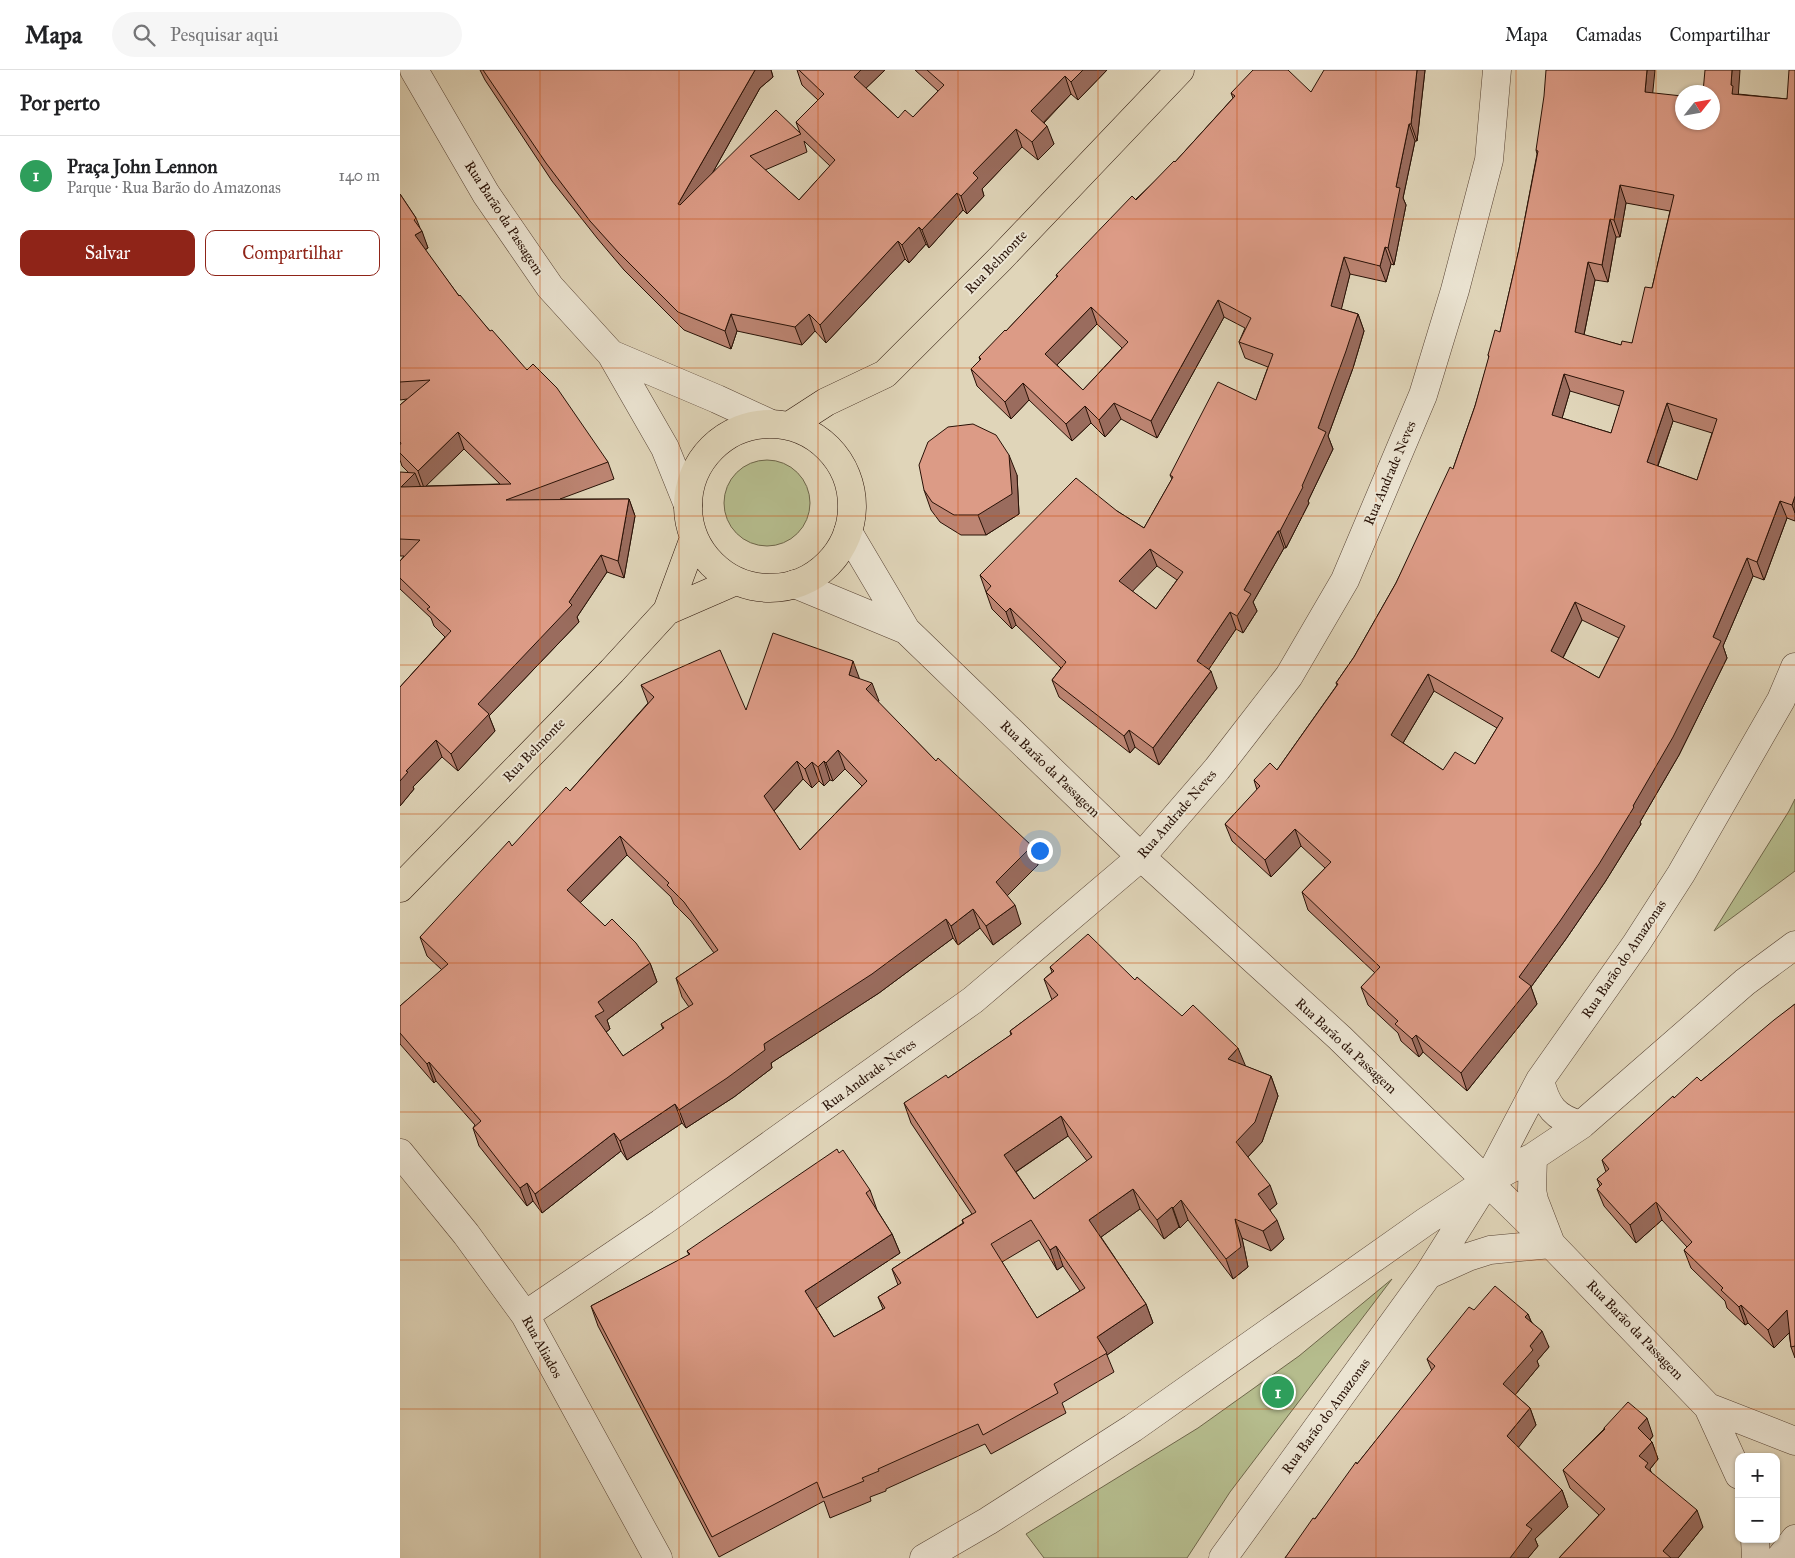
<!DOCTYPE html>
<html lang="pt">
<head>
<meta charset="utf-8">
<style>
  body { margin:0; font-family:"IM FELL Great Primer",serif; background:#f6f6f6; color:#202124 }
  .controls { position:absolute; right:15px; bottom:15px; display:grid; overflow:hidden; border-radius:10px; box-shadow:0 1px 4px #0004 }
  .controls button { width:45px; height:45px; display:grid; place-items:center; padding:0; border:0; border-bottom:1px solid #e0e0e0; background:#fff; color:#202124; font:25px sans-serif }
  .compass { position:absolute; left:1275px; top:15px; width:45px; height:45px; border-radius:50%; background:#fff; box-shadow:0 1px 4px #0004; rotate:59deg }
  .you { position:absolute; left:639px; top:780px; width:18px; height:18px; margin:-12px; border:4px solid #fff; border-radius:50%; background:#1a73e8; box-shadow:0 0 0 8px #1a73e833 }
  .badge { display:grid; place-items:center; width:32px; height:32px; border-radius:50%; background:#8f2418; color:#fff; font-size:16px; font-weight:700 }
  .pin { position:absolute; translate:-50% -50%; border:2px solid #fff; box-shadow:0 1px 5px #0006 }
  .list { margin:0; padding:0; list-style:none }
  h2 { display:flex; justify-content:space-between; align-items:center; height:65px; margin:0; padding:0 20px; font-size:21px }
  h2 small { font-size:16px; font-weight:400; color:#757577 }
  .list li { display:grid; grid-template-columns:32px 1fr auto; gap:15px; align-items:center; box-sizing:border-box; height:80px; padding:0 20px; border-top:1px solid #e0e0e0 }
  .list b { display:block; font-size:19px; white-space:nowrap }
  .list p { margin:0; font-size:16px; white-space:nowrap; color:#757577 }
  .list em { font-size:16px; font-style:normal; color:#757577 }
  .actions { display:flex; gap:10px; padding:15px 20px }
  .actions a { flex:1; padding:11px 0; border:1px solid #8f2418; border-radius:10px; text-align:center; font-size:18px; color:#8f2418 }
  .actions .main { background:#8f2418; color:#fff }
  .icon { flex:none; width:28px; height:28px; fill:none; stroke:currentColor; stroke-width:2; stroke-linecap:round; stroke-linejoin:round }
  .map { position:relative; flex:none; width:1395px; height:1488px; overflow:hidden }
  header { display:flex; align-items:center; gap:30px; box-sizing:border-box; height:70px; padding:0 25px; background:#fff; border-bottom:1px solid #e0e0e0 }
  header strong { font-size:24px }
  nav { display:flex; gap:28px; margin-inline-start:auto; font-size:18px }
  .search { width:350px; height:45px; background:#f6f6f6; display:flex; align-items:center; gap:12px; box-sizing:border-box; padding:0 18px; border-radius:28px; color:#757577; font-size:19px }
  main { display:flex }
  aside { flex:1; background:#fff }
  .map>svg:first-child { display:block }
</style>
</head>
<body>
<header>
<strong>Mapa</strong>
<div class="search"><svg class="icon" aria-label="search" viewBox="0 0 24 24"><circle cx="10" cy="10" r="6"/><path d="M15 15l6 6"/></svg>Pesquisar aqui</div>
<nav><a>Mapa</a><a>Camadas</a><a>Compartilhar</a></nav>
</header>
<main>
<aside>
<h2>Por perto<small></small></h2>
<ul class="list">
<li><span class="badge" style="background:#2e9e5b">1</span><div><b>Praça John Lennon</b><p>Parque · Rua Barão do Amazonas</p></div><em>140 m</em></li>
</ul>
<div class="actions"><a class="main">Salvar</a><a>Compartilhar</a></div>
</aside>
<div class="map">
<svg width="1395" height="1488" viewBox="0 0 1395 1488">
  <rect width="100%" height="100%" fill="#e0d5b9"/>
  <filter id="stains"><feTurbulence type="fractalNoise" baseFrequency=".004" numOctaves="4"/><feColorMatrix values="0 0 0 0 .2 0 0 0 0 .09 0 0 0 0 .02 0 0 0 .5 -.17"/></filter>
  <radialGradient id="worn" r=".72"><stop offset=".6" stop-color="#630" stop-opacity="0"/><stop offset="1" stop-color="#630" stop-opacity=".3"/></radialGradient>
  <path fill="#b5bc8d" stroke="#6e664a" d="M324 433a43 43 0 1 1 86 0a43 43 0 1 1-86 0Z
    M1395,729v72l-81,60 75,-120z
    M992,1209l-162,213 -43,66h-143l-18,-24 172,-106 101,-72z"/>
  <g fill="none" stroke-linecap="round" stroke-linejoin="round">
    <g stroke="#564233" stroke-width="29">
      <path id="minor" d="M14,0l72,124 64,93 61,67 54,94 23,57
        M211,284l106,45 52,24
        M448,462l58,98 235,227 199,181 211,206 157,163 87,34
        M395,514l111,46
        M1140,1010c6,26 15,38 41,45
        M0,1083l66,81 59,81 133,243
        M1028,1205l40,-18 22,-7 61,-6 -17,-44 -2,-10 1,-33
        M125,1245l136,-92 312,-223 168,-143 76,-88 72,-93 56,-96 78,-185 32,-105 34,-130 8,-90
        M1308,1337l31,68
        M1355,1469l1,19
        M524,1488l64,-37 145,-93 292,-206 62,-41 46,-24 48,-32 164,-143 50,-37
        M823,1488l205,-283 59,-94 53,-101 96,-136 45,-70 100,-174 14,-33
        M1380,1488l15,-19"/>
    </g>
    <g stroke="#281106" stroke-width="29">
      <path id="major" d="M288 436a82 82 0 1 1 164 0a82 82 0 1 1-164 0Z
        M389,356l37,-24 59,-28 115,-115 180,-189
        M267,541l69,-30
        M0,818l212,-217 55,-60 27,-73"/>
    </g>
    <use href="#minor" stroke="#ebe4d2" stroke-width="28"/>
    <use href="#major" stroke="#e0d5b9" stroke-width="28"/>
  </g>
  <path fill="#bd8573" stroke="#281106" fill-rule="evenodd" d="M80,0h291l2,7 -13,11 -47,84 87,-39 -4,-11 22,-22 -16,-15 -5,-15h88l-19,18 32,30 15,-1 25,-26 -23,-21h192l-29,30 -7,-6 -27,29 10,21 -16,16 -16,-13 -40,42 2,7 -17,18 -4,-4 -34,38 -3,-4 -17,19 -4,-4 -79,84 -11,-12 -13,14 -65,-14 -6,18 -47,-19 -60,-60 -27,-32 -45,-57 -67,-101zM404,71l26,25 -31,34 -34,-30 42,-18z
    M1025,0l-8,71h-2l-12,57 3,7 -12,60 -3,-1 -5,18 -36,-8 -9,35 17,5 6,17 -11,37 -25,68 5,13 -25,52 1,2 -23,45h-2l-31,54 4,9 -14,22 -7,-4 -28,41 9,18 -58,77 -24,-18 -5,6 -71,-56 -7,-17 9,-12 -45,-43 -4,4 -20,-20 -12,-34 137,-64 27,17 28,-49 -2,-4 86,-75 12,-33 -23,-9 -6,-16 6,-14 -21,-11 -67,121 -36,-19 -16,18 -14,-14 -19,18 -43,-41 -18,19 -34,-33 -6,-17 9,-9 -1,-3 27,-26 51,-54 -1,-2 119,-113 58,-64 -2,-5 80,-1zM697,254l25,24 -39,42 -26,-25zM757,496l20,14 -21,29 -24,-18z
    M1395,0v451l-8,-3 -23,62 -11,-4 -30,70 4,12 -48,97 -39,67 1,2 -36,58 -39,57 -35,48 6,17 -70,87 -44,-39 -4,5 -18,-16 -3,-8 -30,-28 -7,-18 14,-14 -67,-63 -6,-18 23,-24 -24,-22 -30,31 -39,-36 -7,-17 32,-34 -3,-10 23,-10 60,-85 -1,-2 18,-26 42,-74 57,-114 22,-63 14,-48 -1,-3 12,-23 19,-83 18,-95 -1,-4 117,-57 29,29 56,-28 49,5zM1226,133l44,8 -18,77 -20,55 -11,2 -37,-10 11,-55 13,2 8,-45h4zM1170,321l50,15 -9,27 -49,-15zM1273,351l39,12 -15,47 -39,-14zM1182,550l37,18 -20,40 -36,-20zM1034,621l63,37 -22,36 -32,6 -40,-27z
    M0,124l16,24 12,30 -3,2 34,46 31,35 118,131 6,17 -54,20h69l6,17 -11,62 -17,-6 -30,45 2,5 -90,94 6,15 -37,40 -16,-14 -29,30 1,2 -14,17v-119l45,-50 -11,-11 -3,-8 -31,-29v-28l4,-5h-4v-83h9l-7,-7 -2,-6v-55l7,-6 -7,1zM64,379l36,35 -75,2z
    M617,405l2,39 -33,21h-25l-21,-13 -9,-12 -7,-20z
    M459,608l20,23 -1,1 58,59 96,85 6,19 -31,31 14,28 -28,21 -13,-17 -22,17 -5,-7 -74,55 -108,70 1,5 -38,29 -48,31 -4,-5 -55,37 -6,-9 -79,62 -9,-12 -6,5 -48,-60 -6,-18 2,-3 -39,-44 -2,2 -34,-39v-38l42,-36 -15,-14 -7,-19 92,-91 58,-55 78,-88 -7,-18 105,25zM445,699l17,17 -62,64 -26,-39 29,-32 9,9 7,-7 5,5 6,-6 3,1zM227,785l44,42 3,7 17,17 23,32 -38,25 6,19 7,10 -28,17 2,5 -40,27 -17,-24 4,-3 -3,-9 50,-38 -7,-19 -45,-37 -25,-23z
    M650,897l85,13 110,86 26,10 7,20 -16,46 -14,15 29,47 -7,6 14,29 -13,12 -29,-13 6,29 -15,12 -45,-59 -8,8 -1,-1 -15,12 -24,-30 -39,28 45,67 7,19 -46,32 7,17 -52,31 4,10 -75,41 -6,-10 -99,45v2l-16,6 1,4 -41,17 -6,-17 -105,56 -121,-231 -7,-20 98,-51 -2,-4 183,-61 7,20 15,24 8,19 -84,55 18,29 49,-28 -5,-12 20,-12 -6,-16 71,-46 -1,-3 10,-6 -61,-91 -7,-20 44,-25 63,-43 -1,-4 42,-31 -8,-21 8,-7zM668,1066l19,25 -53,38 -18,-27zM639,1170l18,30 6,-4 17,25 -43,27 -35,-56z
    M1395,934v354l-4,-11 -2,-14 -15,15 -26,-25 -3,2 -18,-17 -2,-7 -34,-33 -7,-18 3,-3 -25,-27 -26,23 -32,-37 -7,-17 3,-3 -3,-7 9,-7 -4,-12 72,-62 27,-17z
    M1074,1240l54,4 3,7 18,26 -12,14 2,5 -24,29 15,13 6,17 -18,22 44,43 6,17 -33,32 3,7 -10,12h-243l72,-94 75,-93 -5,-12z
    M1204,1358l49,8 -3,4 2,2 6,17 -8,10 1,3 52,55 -25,31h-119l40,-43 -29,-27 -7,-18 41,-41z"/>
  <path fill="#9a6c5e" stroke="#281106" d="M355,0h16l2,7 -13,11 -75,134 -7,-18z
    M461,0h24l-25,24 -6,-17z
    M683,0h24l-29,30 -7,-18z
    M1017,0h8l-8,71 -6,-17z
    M1247,0h8l-4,40 -6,-18z
    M1332,0h8l-2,29 -6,-5 -1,-9z
    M665,6l6,18 -34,35 -6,-18z
    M1009,54l6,17 -12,57 3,7 -12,60 -6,-17 8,-61z
    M647,56l7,18 -16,16 -6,-18z
    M616,59l6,18 -40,42 2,7 -17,18 -6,-18 12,-23z
    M1220,115l6,18 -6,34 -6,-17z
    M557,123l6,17 -34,38 -7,-18z
    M1210,149l6,18 -8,45 -6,-17z
    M519,157l7,17 -17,19 -7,-18z
    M22,161l6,17 -7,4 -6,-17z
    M498,171l7,18 -79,84 -6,-18z
    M985,177l6,17 -5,18 -6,-16z
    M944,187l6,17 -12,49 -7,-17z
    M1188,192l7,18 -14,69 -6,-17z
    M818,230l6,17 -67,121 -6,-17z
    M691,237l6,17 -46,47 -6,-17z
    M331,244l6,17 -6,18 -6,-18z
    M409,244l6,17 -13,14 -7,-18z
    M958,244l6,17 -11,37 -25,68 5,13 -25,52 1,2 -23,45 -6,-17 38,-103z
    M1164,304l6,17 -12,41 -6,-17z
    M623,313l6,17 -18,19 -6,-17z
    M714,333l7,16 -16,18 -6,-17z
    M1267,333l6,18 -20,58 -6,-17z
    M685,336l6,17 -19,18 -6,-17z
    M58,362l6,17 -40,39 -6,-17z
    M609,385l8,20 2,39 -33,21 -8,-20z
    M15,403l7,17 -21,-3z
    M1395,426v17l-3,-8z
    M229,429l6,17 -11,62 -6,-17z
    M1380,431l7,17 -23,62 -7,-18z
    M878,461l6,17 -31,54 4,9 -14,22 -6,-17 7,-26z
    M750,479l7,17 -31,32 -7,-17z
    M201,485l6,17 -30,45 2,5 -90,94 6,15 -37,40 -7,-17 27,-50 91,-102z
    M1347,488l6,18 -30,70 4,12 -48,97 -39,67 1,2 -36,58 -39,57 -35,48 6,17 -70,87 -6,-18 58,-96 114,-171 80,-169z
    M1175,532l7,18 -25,49 -6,-18z
    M610,538l6,17 -4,4 -6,-17z
    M830,542l6,17 -33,49 -6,-17z
    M453,591l7,19 -11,-5z
    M811,601l6,17 -58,77 -6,-17z
    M1028,604l6,17 -37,62 -6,-18z
    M472,613l7,18 -7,7 -6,-19z
    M729,660l6,17 -5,6 -6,-17z
    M36,670l6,17 -29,30 1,2 -14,17v-25l6,-10z
    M438,680l7,19 -12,12 -7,-18z
    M397,691l6,18 -32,35 -7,-18z
    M424,691l6,19 -6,6 -6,-19z
    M412,692l7,19 -7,7 -7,-19z
    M895,759l6,17 -30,31 -6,-17z
    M220,766l7,19 -53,54 -7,-19z
    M632,776l6,19 -36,36 -6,-19z
    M615,835l6,19 -28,21 -7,-19z
    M573,839l7,19 -22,17 -7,-19z
    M546,849l7,19 -74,55 -108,70 1,5 -38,29 -48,31 -7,-18 85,-66z
    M250,893l7,19 -50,38 3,9 -8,6 -7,-19 3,-14z
    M1016,965l7,17 -4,5 -7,-18z
    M838,978l8,19 -18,-8z
    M29,992l7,19 -2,2 -7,-19z
    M871,1006l7,20 -16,46 -19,20 -7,-20z
    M275,1034l7,19 -55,37 -7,-19z
    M661,1046l7,20 -57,39 -7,-20z
    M214,1063l7,18 -79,62 -7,-19z
    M127,1113l6,18 -6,5 -7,-18z
    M870,1115l7,19 -12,10 -7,-20z
    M733,1119l7,20 -43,31 -8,-20z
    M781,1130l7,20 -8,8 -7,-20z
    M1256,1132l6,18 -26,23 -6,-18z
    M772,1137l7,20 -15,12 -7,-19z
    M835,1149l7,19 6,29 -15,12 -7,-20z
    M877,1150l7,19 -13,12 -8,-20z
    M492,1164l8,19 -88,58 -7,-20z
    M656,1176l7,20 -6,4 -7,-20z
    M746,1234l7,19 -46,32 -10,-18z
    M1341,1235l7,18 -3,2 -6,-18z
    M1387,1240l7,18 -20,20 -6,-18z
    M1128,1244l6,16 -9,-13z
    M1142,1261l7,16 -12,14 2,5 -29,35 -7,-17 27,-38z
    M1130,1338l6,17 -22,28 -7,-17z
    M1247,1348l6,18 -9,10 -6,-18z
    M1252,1372l6,17 -8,10 4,12 -3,3 -12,-28z
    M1162,1420l6,17 -33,32 3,7 -10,12h-18l16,-33z
    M1297,1440l6,17 -25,31h-12l-3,-7z"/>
  <path fill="#dc9b86" stroke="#281106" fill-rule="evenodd" d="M83,0h272l-77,134 2,1 96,-95 25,24 -51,22 49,44 36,-40 -39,-38 28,-28 -25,-24h62l-7,7 44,41 7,-8 8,7 31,-32 -17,-15h156l-12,12 -6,-6 -34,35 16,15 -15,16 -16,-13 -43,44 5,5 -17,18 -4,-3 -35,37 -3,-3 -17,18 -4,-4 -78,84 -11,-11 -14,13 -64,-13 -6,17 -47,-19 -60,-60 -28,-31 -44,-58z
    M853,0h35l23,22 13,-22h93l-6,54h-2l-13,63 4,1 -12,60 -3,-1 -5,19 -36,-9 -13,49 27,8 -12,37 -28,77 8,4 -24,54 1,1 -23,44h-2l-34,59 7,4 -14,22 -7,-4 -33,49 14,10 -58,77 -24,-18 -5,6 -72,-56 14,-18 -56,-54 -4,4 -20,-20 5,-6 -11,-11 96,-97 41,33 27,17 29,-51 -3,-2 48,-93 38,18 17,-46 -34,-12 12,-24 -33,-18 -67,121 -37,-18 -15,17 -14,-14 -19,18 -43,-41 -18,19 -34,-33 10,-10 -2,-2 26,-27 1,1 52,-55 -2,-1 76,-79 4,4 38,-39 1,1 60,-66 -4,-3zM691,237l37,35 -45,48 -38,-36zM750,479l33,23 -27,37 -37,-28z
    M1146,0h101l-2,22 37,4v26h30v-30h-9l2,-22h27l-1,15 2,1 -1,8 55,5 2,-29h6v426l-3,9 -12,-4 -23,61 -10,-4 -34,79 8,4 -48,96 -40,69 1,1 -35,57 -39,57 -41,56 12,9 -70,87 -45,-38 -4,4 -17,-15 3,-3 -37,-34 19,-20 -78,-75 29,-30 -36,-33 -30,31 -40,-36 35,-38 -6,-6 16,-17 7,7 61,-86 -2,-1 18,-26 42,-74 54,-116 3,2 22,-63 14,-50 -1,-1 7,-25 5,2 19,-83 19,-98 -2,-1 8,-54zM1220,115l54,10 -22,93 -7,-1 -13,56 -10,-2 -1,4 -46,-13 13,-70 14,3 8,-46 4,1zM1164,304l60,17 -13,42 -59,-18zM1267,333l50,16 -20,61 -50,-18zM1175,532l50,24 -26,52 -48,-27zM1028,604l75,44 -28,46 -20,-12 -12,18 -52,-35z
    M0,124l16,24 -2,2 8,11 -7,4 44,61 1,-1 30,36 2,-1 35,40 6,-6 24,24 51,74 -102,38 123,-1 -11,62 -17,-6 -32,47 3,3 -94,99 11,10 -38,40 -15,-14 -30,31 2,1 -8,9v-94l51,-56 -24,-22 3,-2 -30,-29v-17l20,-21 -20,-1v-67l15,1 -14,14 110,-3 -53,-52 -40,39 -18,-18v-8l1,-2 -1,-1v-37l30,-25 -30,2z
    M573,354l23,11 13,20 3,39 -34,21h-24l-22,-13 -8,-12 -5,-25 9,-23 20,-15z
    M373,563l80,28 -4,14 23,8 -6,6 70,72 2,-3 94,88 -36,36 19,23 -29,21 -13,-17 -22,17 -5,-7 -74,55 -108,70 1,6 -38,28 -48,32 -4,-6 -55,37 -6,-8 -79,61 -8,-11 -7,5 -47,-60 8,-7 -52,-59 -2,2 -27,-31v-27l48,-42 -28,-27 89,-96 3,5 54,-59 4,4 84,-94 -13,-12 79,-35 26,60zM438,680l29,31 -67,69 -36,-54 33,-35 8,8 7,-7 6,5 6,-6 2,2zM220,766l49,47 -2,2 17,17 34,48 -42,28 17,26 -32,20 3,4 -41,28 -28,-40 9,-5 -6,-9 52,-39 -14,-20 -24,-24 -7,7 -38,-36z
    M688,864l47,46 2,-3 45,39 11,-11 45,43 -10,11 43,17 -16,46 -19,20 34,43 -12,9 19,26 -14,11 -28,-12 6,28 -15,12 -45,-59 -8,8 -1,-1 -15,13 -24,-31 -44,31 57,84 -49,33 10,16 -53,31 4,9 -75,42 -5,-11 -100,45 1,2 -17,7 2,3 -41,17 -6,-16 -105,55 -121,-231 99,-52 -3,-3 150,-102 2,4 4,-3 27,40 -4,3 26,41 -87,57 29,46 51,-29 -7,-11 23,-14 -9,-14 72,-46 -2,-3 14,-8 -72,-109 42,-28 2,3 64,-44 -2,-3 48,-36 -14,-16 10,-8 -4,-4zM661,1046l31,41 -58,42 -30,-44zM631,1150l19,30 6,-4 29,42 -48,30 -46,-74z
    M1395,934v342l-4,1 -4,-37 -19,20 -27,-25 -2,2 -18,-17 2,-2 -39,-38 8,-8 -36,-40 -26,23 -33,-36 5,-5 -5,-5 12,-10 -7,-9 71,-64 1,2 23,-21 4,4 73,-61z
    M1095,1216l33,28 -3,3 17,14 -12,15 3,4 -30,34 27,24 -23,28 55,54 -36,35 6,4 -22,29h-225l28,-40 2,1 41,-57 1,2 78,-98 -8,-7 42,-52 5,3z
    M1228,1332l19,16 -9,10 14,14 -13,14 9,7 -3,4 52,43 -34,41 8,7h-112l46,-49 -42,-39 42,-41 -1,-1z"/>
  <path fill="none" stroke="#cb4e0b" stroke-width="1" stroke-opacity="0.55" d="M140,0v1488M279,0v1488M418,0v1488M558,0v1488M698,0v1488M837,0v1488M976,0v1488M1116,0v1488M1256,0v1488M0,149h1395M0,298h1395M0,446h1395M0,595h1395M0,744h1395M0,893h1395M0,1042h1395M0,1190h1395M0,1339h1395"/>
  <g text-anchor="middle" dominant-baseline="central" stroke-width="4" stroke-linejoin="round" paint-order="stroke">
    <g font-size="14" fill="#281106" stroke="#ebe4d2">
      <text transform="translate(104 148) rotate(57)">Rua Barão da Passagem</text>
      <text transform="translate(596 192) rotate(-46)">Rua Belmonte</text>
      <text transform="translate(990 403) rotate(-67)">Rua Andrade Neves</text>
      <text transform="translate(134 680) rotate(-46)">Rua Belmonte</text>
      <text transform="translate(650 699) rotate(44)">Rua Barão da Passagem</text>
      <text transform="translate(777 744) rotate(-49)">Rua Andrade Neves</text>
      <text transform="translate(1224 889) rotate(-56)">Rua Barão do Amazonas</text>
      <text transform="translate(946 976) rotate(43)">Rua Barão da Passagem</text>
      <text transform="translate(469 1005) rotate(-36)">Rua Andrade Neves</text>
      <text transform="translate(1235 1260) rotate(46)">Rua Barão da Passagem</text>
      <text transform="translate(142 1277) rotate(61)">Rua Aliados</text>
      <text transform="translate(926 1346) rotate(-54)">Rua Barão do Amazonas</text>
    </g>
  </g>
  <rect width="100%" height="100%" filter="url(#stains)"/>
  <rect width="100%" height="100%" fill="url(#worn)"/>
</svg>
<div class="controls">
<button>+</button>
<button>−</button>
</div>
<svg class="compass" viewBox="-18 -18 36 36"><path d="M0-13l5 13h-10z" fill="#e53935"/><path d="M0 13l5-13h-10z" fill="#757577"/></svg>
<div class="you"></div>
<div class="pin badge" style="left:878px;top:1322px;background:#2e9e5b">1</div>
</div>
</main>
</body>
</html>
